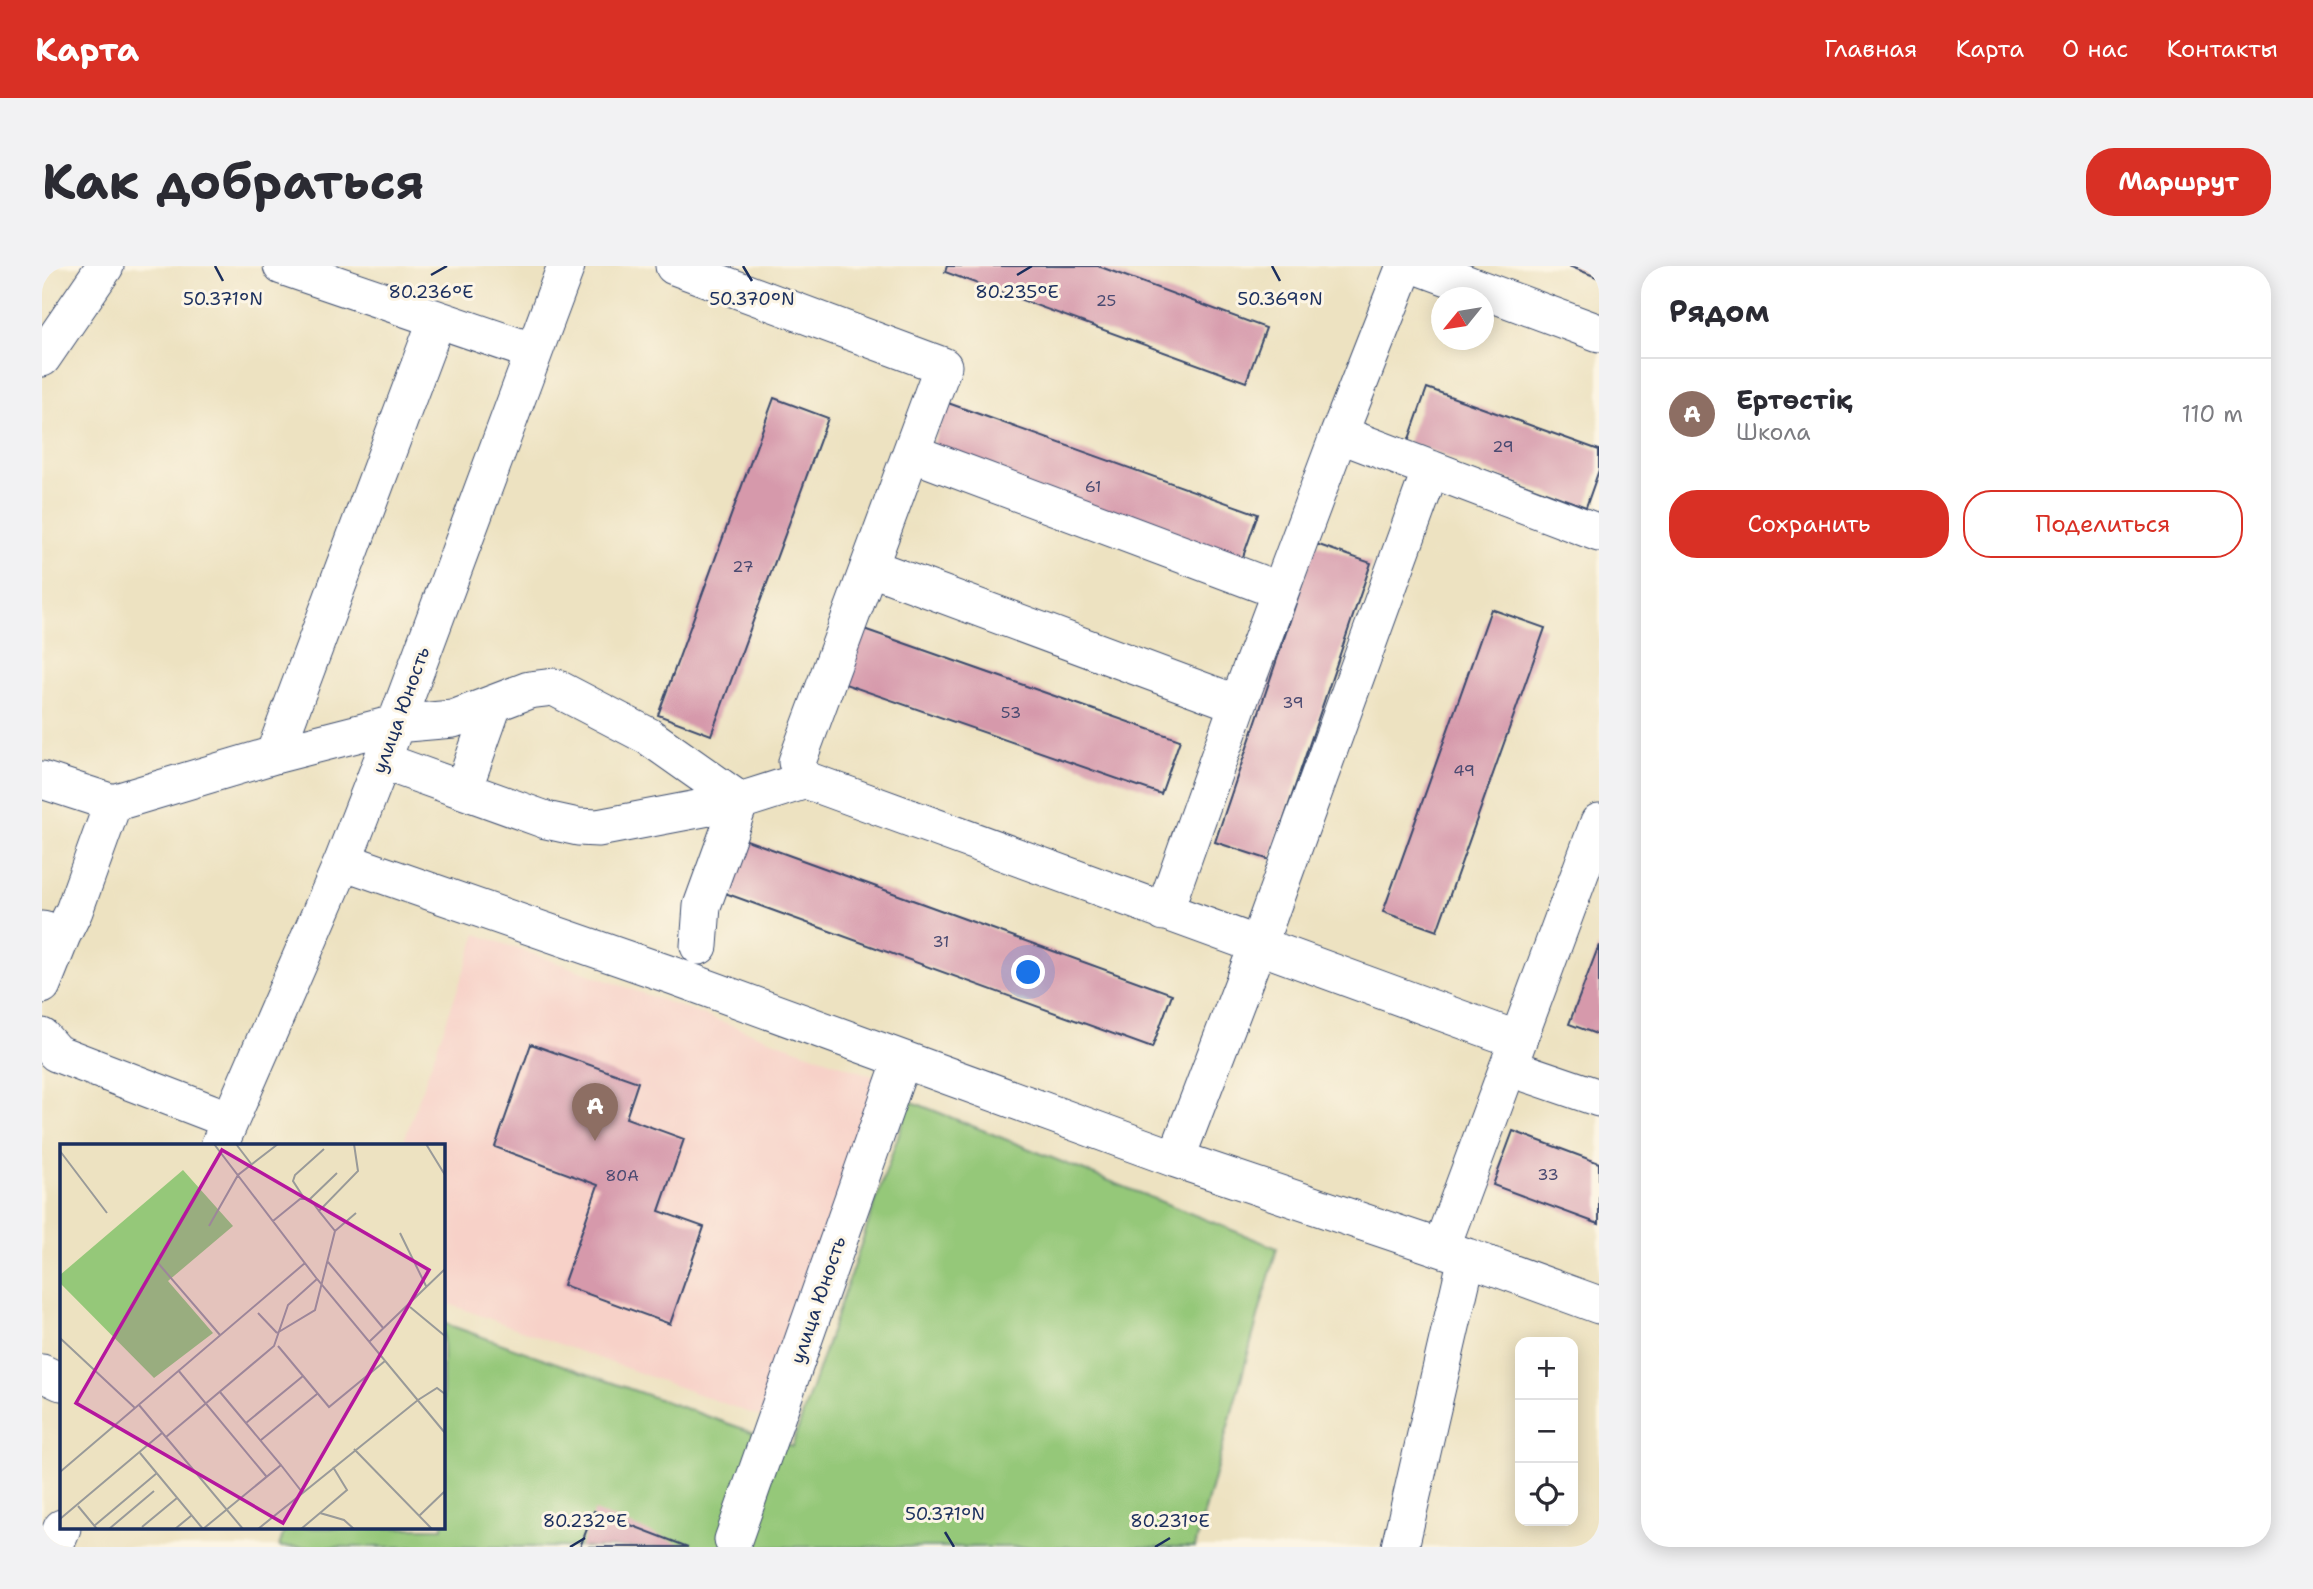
<!DOCTYPE html>
<html lang="ru">
<head>
<meta charset="utf-8">
<style>
  body { margin:0; font-family:"Shantell Sans",sans-serif; background:#f2f2f3; color:#2b2b33 }
  .controls { position:absolute; right:21px; bottom:21px; display:grid; overflow:hidden; border-radius:14px; box-shadow:0 4px 18px #0003 }
  .controls button { width:63px; height:63px; display:grid; place-items:center; padding:0; border:0; border-bottom:2px solid #e1e1e2; background:#fff; color:#2b2b33; font:35px sans-serif }
  .compass { position:absolute; left:1389px; top:21px; width:63px; height:63px; border-radius:50%; background:#fff; box-shadow:0 4px 18px #0003; rotate:240deg }
  .you { position:absolute; left:987px; top:707px; width:24px; height:24px; margin:-18px; border:5px solid #fff; border-radius:50%; background:#1a73e8; box-shadow:0 0 0 10px #1a73e833 }
  .badge { display:grid; place-items:center; width:46px; height:46px; border-radius:50%; background:#d93025; color:#fff; font-size:23px; font-weight:700 }
  .pin { position:absolute; translate:-50% -58px; filter:drop-shadow(0 2px 4px #0008) }
  .pin::after { content:''; position:absolute; top:37px; width:24px; height:21px; background:inherit; clip-path:polygon(0 0,100% 0,50% 100%) }
  .list { margin:0; padding:0; list-style:none }
  h2 { display:flex; justify-content:space-between; align-items:center; height:91px; margin:0; padding:0 28px; font-size:30px }
  h2 small { font-size:23px; font-weight:400; color:#7c7c81 }
  .list li { display:grid; grid-template-columns:46px 1fr auto; gap:21px; align-items:center; box-sizing:border-box; height:112px; padding:0 28px; border-top:2px solid #e1e1e2 }
  .list b { display:block; font-size:26px; white-space:nowrap }
  .list p { margin:0; font-size:23px; white-space:nowrap; color:#7c7c81 }
  .list em { font-size:23px; font-style:normal; color:#7c7c81 }
  .actions { display:flex; gap:14px; padding:21px 28px }
  .actions a { flex:1; padding:16px 0; border:2px solid #d93025; border-radius:28px; text-align:center; font-size:24px; color:#d93025 }
  .actions .main { background:#d93025; color:#fff }
  .icon { flex:none; width:38px; height:38px; fill:none; stroke:currentColor; stroke-width:2; stroke-linecap:round; stroke-linejoin:round }
  .map { position:relative; flex:none; width:1557px; height:1281px; overflow:hidden; border-radius:28px }
  header { display:flex; align-items:center; gap:42px; box-sizing:border-box; height:98px; padding:0 35px; background:#d93025; color:#fff }
  header strong { font-size:33px }
  nav { display:flex; gap:38px; margin-inline-start:auto; font-size:24px }
  .intro { display:flex; align-items:center; justify-content:space-between; box-sizing:border-box; height:168px; padding:0 42px }
  h1 { margin:0; font-size:49px }
  .button { padding:18px 32px; border-radius:28px; background:#d93025; color:#fff; font-size:24px; font-weight:700 }
  main { display:flex; gap:42px; padding:0 42px }
  aside { flex:1; background:#fff; border-radius:28px; box-shadow:0 4px 18px #0003 }
  .map>svg:first-child { display:block }
</style>
</head>
<body>
<header>
<strong>Карта</strong>
<nav><a>Главная</a><a>Карта</a><a>О нас</a><a>Контакты</a></nav>
</header>
<div class="intro"><h1>Как добраться</h1><a class="button">Маршрут</a></div>
<main>
<div class="map">
<svg width="1557" height="1281" viewBox="0 0 1557 1281">
  <rect width="100%" height="100%" fill="#fcf5e5"/>
  <filter id="ink" filterUnits="userSpaceOnUse"><feTurbulence type="fractalNoise" baseFrequency=".0143" numOctaves="2"/><feDisplacementMap in="SourceGraphic" scale="14" xChannelSelector="R" yChannelSelector="G"/><feConvolveMatrix kernelMatrix="1 2 1 2 8 2 1 2 1" color-interpolation-filters="sRGB"/></filter>
  <filter id="wash" filterUnits="userSpaceOnUse"><feTurbulence type="fractalNoise" baseFrequency=".00686" numOctaves="4" result="noise"/><feDisplacementMap in="SourceGraphic" scale="28" xChannelSelector="R" yChannelSelector="G"/><feGaussianBlur stdDeviation="1.57" result="paint"/><feColorMatrix in="noise" values="0 0 0 0 0 0 0 0 0 0 0 0 0 0 0 0 0 1.4 0 .05"/><feComposite in="paint" operator="in"/></filter>
  <g filter="url(#wash)">
    <rect width="100%" height="100%" fill="#ede2c1"/>
    <path fill="#f7d1c8" d="M435,668l407,146 -120,338 -321,-116v-156h-41z"/>
    <path fill="#95c879" stroke="#587c6c" stroke-width="2" d="M868,835l367,147 -82,299h-916l6,-19h158v-205l349,123z"/>
    <g id="blocks">
      <path fill="#d699ab" d="M905,0h151l168,62 -20,54 -301,-110z
        M1527,0h30v12z
        M1385,122l172,62v20l-13,37 -178,-65z
        M732,132l54,20 -117,317 -53,-20z
        M906,137l310,111 -19,54 -311,-110z
        M1274,278l55,19 -101,297 -55,-18z
        M1449,343l54,19 -108,303 -54,-19z
        M819,362l319,112 -19,54 -319,-111z
        M688,568l442,160 -20,54 -441,-160z
        M1557,679v90l-30,-11z
        M489,778l107,38 -12,36 58,21 -25,72 45,16 -34,97 -107,-39 35,-100 -103,-38z
        M1471,865l86,32v61l-106,-39z
        M552,1245l94,36h-108z"/>
    </g>
  </g>
  <g filter="url(#ink)">
    <use href="#blocks" fill-opacity="0" stroke="#3a4a6d" stroke-width="2"/>
    <g fill="none" stroke-linecap="round" stroke-linejoin="round">
      <g stroke="#3a4a6d" stroke-width="39">
        <path id="minor" d="M240,0l252,86
          M632,0l269,100 -146,396
          M1376,0l181,67
          M0,92l63,-92
          M1297,168l66,-168
          M870,187l368,138
          M827,301l369,137
          M232,489l163,-436
          M340,495l164,59 32,7 20,1 142,-27 66,-21 712,260
          M0,514l71,23
          M421,524l30,-85
          M301,595l331,115 502,183 291,98 132,48
          M1122,646l74,-208 101,-270 260,99
          M0,664l20,5 12,-24 39,-108 161,-48 121,-31 58,-5 76,-29 25,-3 94,49 92,65
          M657,680l3,-40 38,-105
          M0,719l20,-50
          M0,771l14,16 174,67
          M1466,801l91,31
          M177,880l124,-285 39,-100 184,-495
          M1134,893l82,-214 173,-476
          M1399,982l158,-426
          M0,1107l19,9
          M691,1274l169,-480
          M12,1281l8,-19
          M1358,1281l67,-290"/>
      </g>
      <use href="#minor" stroke="#fff" stroke-width="37"/>
    </g>
  </g>
  <path fill="none" stroke="#1b2f5e" stroke-width="2.5" d="M173,0l8,15M701,0l9,15M1230,0l8,15M389,9l16,-9M975,9l15,-9M903,1266l9,15M528,1281l15,-9M1113,1281l15,-9"/>
  <g text-anchor="middle" dominant-baseline="central" stroke-width="6" stroke-linejoin="round" paint-order="stroke">
    <g font-size="16" fill="#4a4a71">
      <text x="1064" y="34">25</text>
      <text x="1461" y="180">29</text>
      <text x="1051" y="220">61</text>
      <text x="701" y="300">27</text>
      <text x="1251" y="436">39</text>
      <text x="969" y="446">53</text>
      <text x="1422" y="504">49</text>
      <text x="899" y="675">31</text>
      <text x="1506" y="908">33</text>
      <text x="580" y="909">80А</text>
    </g>
    <g font-size="19" fill="#1b2f5e" stroke="#fcf5e5">
      <text transform="translate(359 444) rotate(-70)">улица Юность</text>
      <text transform="translate(776 1034) rotate(-71)">улица Юность</text>
    </g>
  </g>
  <g transform="translate(18 878)">
    <rect width="385" height="385" fill="#ede2c1"/>
    <path d="M123,26l50,56 -65,55 45,52 -59,45 -94,-95v-8z" fill="#95c879"/>
    <path fill="none" stroke="#999a99" stroke-width="2" d="M154,0l103,135 128,154M176,0l16,21M366,0l19,31M0,7l47,62M244,54l-11,-17 2,-6 29,-26M250,55l27,-26M213,77l27,-22h10l9,12M149,82l29,-51 40,-31M275,87l21,-18M340,89l26,53M268,118l56,67M98,119l62,72M350,163l35,29M198,169l19,20M217,189l38,-23 20,-79 -16,-20 39,-40 -4,-27M0,194l75,70M309,198l76,-73M218,202l51,61 56,-46M118,226l88,106M79,261l104,124M186,279l57,-47M106,293l108,-91 14,-41 29,-26M201,296l56,-46M294,305l78,80M80,309l63,76M221,321l21,27M273,323l14,23 -27,23 24,7 10,9M0,328l245,-209M18,362l19,23M359,372l26,-25M0,375l102,-86M34,382l63,-53M82,383l35,-29M49,385l45,-38M115,385l17,-14M143,385l78,-64 -61,-73M198,385l160,-129 19,-12 8,6M241,385l19,-16"/>
    <path fill="#b5179e" fill-opacity="0.15" stroke="#b5179e" stroke-width="3.5" d="M162,6l207,120 -146,253 -207,-120z"/>
    <rect width="385" height="385" fill="none" stroke="#1b2f5e" stroke-width="3.5"/>
  </g>
  <g font-size="18" text-anchor="middle" fill="#1b2f5e" stroke="#fcf5e5" stroke-width="6" stroke-linejoin="round" paint-order="stroke">
    <text x="389" y="32">80.236°E</text>
    <text x="975" y="32">80.235°E</text>
    <text x="710" y="39">50.370°N</text>
    <text x="1238" y="39">50.369°N</text>
    <text x="181" y="39">50.371°N</text>
    <text x="903" y="1254">50.371°N</text>
    <text x="543" y="1261">80.232°E</text>
    <text x="1128" y="1261">80.231°E</text>
  </g>
</svg>
<div class="controls">
<button>+</button>
<button>−</button>
<button><svg class="icon" aria-label="locate" viewBox="0 0 24 24"><circle cx="12" cy="12" r="6"/><path d="M12 2v4M12 18v4M2 12h4M18 12h4"/></svg></button>
</div>
<svg class="compass" viewBox="-18 -18 36 36"><path d="M0-13l5 13h-10z" fill="#e53935"/><path d="M0 13l5-13h-10z" fill="#7c7c81"/></svg>
<div class="you"></div>
<div class="pin badge" style="left:553px;top:875px;background:#8d6e63">A</div>
</div>
<aside>
<h2>Рядом<small></small></h2>
<ul class="list">
<li><span class="badge" style="background:#8d6e63">A</span><div><b>Ертөстіқ</b><p>Школа</p></div><em>110 m</em></li>
</ul>
<div class="actions"><a class="main">Сохранить</a><a>Поделиться</a></div>
</aside>
</main>
</body>
</html>
